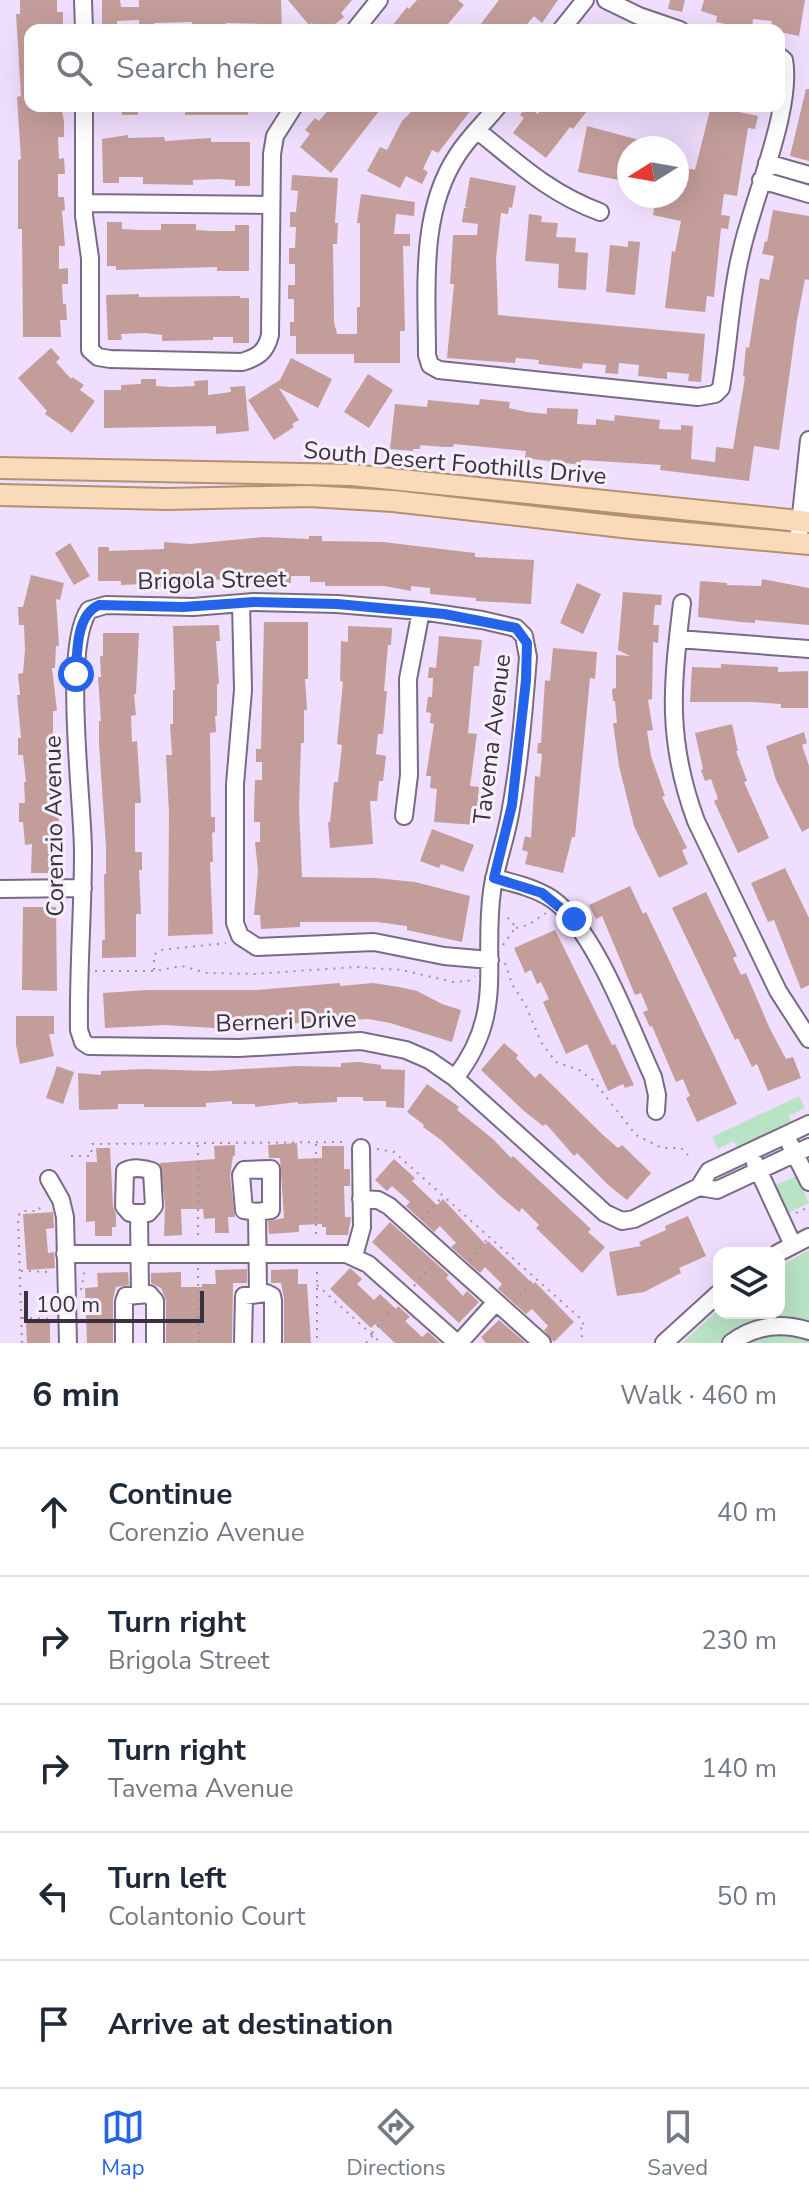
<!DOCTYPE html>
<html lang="en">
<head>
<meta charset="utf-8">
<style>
  body { margin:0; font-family:"Nunito Sans",sans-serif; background:#f6f6f7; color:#1f2937 }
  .controls { position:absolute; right:24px; bottom:24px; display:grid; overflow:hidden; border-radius:16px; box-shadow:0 8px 32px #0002 }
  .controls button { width:72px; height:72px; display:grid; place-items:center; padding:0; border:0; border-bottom:2px solid #e0e1e3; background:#fff; color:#1f2937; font:40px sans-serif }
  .compass { position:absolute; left:617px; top:136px; width:72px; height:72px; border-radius:50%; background:#fff; box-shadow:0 8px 32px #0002; rotate:259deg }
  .scale { position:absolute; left:24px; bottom:20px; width:180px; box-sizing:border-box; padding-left:8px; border:4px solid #39323e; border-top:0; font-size:22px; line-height:28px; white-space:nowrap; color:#39323e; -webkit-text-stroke:6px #f6f0fc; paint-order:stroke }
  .stop { position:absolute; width:24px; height:24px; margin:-18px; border:6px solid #2563eb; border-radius:50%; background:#fff }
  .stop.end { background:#2563eb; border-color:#fff; box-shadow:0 2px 8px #0008 }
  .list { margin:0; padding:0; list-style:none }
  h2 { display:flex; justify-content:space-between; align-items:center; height:104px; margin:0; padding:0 32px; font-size:34px }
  h2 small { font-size:26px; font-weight:400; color:#747a83 }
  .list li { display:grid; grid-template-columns:52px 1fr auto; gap:24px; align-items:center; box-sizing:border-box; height:128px; padding:0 32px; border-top:2px solid #e0e1e3 }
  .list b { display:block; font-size:30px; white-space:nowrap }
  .list p { margin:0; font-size:26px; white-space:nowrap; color:#747a83 }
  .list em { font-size:26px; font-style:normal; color:#747a83 }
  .icon { flex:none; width:44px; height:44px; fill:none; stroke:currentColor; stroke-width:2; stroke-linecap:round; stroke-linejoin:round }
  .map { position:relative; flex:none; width:809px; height:1343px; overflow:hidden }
  .search { position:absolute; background:#fff; box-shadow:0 8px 32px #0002; left:24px; right:24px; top:24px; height:88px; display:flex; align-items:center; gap:20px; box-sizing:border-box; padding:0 28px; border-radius:16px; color:#747a83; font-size:30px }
  .sheet { height:744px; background:#fff }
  nav { display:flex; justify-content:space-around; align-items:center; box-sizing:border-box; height:112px; border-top:2px solid #e0e1e3; background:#fff; font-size:22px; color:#747a83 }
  nav a { display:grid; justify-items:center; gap:4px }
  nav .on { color:#2563eb }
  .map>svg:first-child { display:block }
</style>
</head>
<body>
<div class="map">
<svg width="809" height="1343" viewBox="0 0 809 1343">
  <rect width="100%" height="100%" fill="#efdefd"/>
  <path fill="#b8e3c5" d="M799,1096l6,12 -16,8 3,8 -54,26 -4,-9 -16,8 -6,-12z
    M797,1176l12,27 -21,10 -13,-28z
    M809,1250v93h-127l37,-34v4h60v-46z"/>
  <path fill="#c39d9a" d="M20,0h37v12h6v15l-6,1v2h-27v76h31l3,15v16h-6l1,22 5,-1 1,16h-7v23h6l1,13 -3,1 3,35h-6v23l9,-1v16h-6l1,20h3l1,16h-7l1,17h-38l-1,-108h-4v-69l3,-1 -4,-62 4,-1 -5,-82h4z
    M102,0h18l1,7h18v-7h142l1,30h-16l-1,-6 -39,-1v6h-34v-7l-38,1 1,5h-16v-8l-22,1v6h-15z
    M288,0h64l-11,13 3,4 -16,13h-10l-6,-7 -3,2z
    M417,0h41l6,5 -21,25h-54l18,-23 2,2z
    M499,0h59l-16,23 -8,-7 -12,14h-46z
    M670,0h15l-3,12 -14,-3z
    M704,0h101l-6,36 -29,-6 2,-9 -19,-2 -1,11 -36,-8 1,-6 -16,-5z
    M806,89h3v72l-19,-5z
    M121,106h17v9h-16z
    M185,106h63v9h-63z
    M332,106h51l-52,67 -31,-26 10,-13 -5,-4 10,-12 4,3z
    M417,106h57l-36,47 -6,-3 -9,19 5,3 -6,12 -16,-8 -6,12 -33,-17 13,-24 7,3 15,-29z
    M527,106l11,8 5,-8h48l-18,23 -3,-2 -24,31 -33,-25 11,-15 -4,-3z
    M711,106l47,10 -3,13 -7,-1 -11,68 -13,-2 -3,21 9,1 -2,13 -7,-1 -7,69 -7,-1 -2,16 -40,-4 7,-57 3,1 6,-31 -28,-6 1,-7 -15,-4 2,-8h36v-30l18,4z
    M587,126l71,19v3h-29v34l-51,-10z
    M128,135v3l36,-1 1,4 46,-3v4h39v44h-15v-6l-17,-1 -25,1v5l-50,-1v-7h-24v6h-16l-1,-44z
    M292,175l46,3 -3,45h3l-1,21h-4l1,78 3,12h20v-27h3v-84h-3l4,-29 54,8 -1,14 -18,-2 -2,20h16v12h-7l2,85h-5v32h-46v-9h-58v-18h-6v-14h4v-23h-6v-14h7v-21h-6v-16h6l1,-21h-6v-15h6l2,-21 -7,-1z
    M470,177l46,9 -4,22 -3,-1 -1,7 -7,-1 -5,45 2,57 207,19 -4,48 -13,-1 1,-7 -22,-2v7l-29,-3 1,-11 -20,-2 -1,11 -13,-1 1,-8 -23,-2 -1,6 -44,-5 1,-4 -23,-2 -1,5 -68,-5 7,-74h-4l3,-49h24l1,-11 -16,-2 2,-14h4l-3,-1z
    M773,210l36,6v64l-4,-1 -8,41 -18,130 -25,-4 -5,35 -89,-11 1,-5 -80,-5v5l-56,-7 1,-7 -72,-7 -1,3h-9l-24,-2v4h-7v2l-23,-2 5,-45 32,3 1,-7 51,5 1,-6 30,3 -1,6 17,4 21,2v-6l31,1 -1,15 19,1v-6l18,2 1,-6 45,5 -1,9 22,1v-5l12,1 -2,33 24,3 1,-15 17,2 12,-72 -2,-1 3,-29 3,1 11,-70 9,2 5,-24 -12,-2 3,-13 2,1z
    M529,214l13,2 -1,6 17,1 -2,14 20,1 -1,14 13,1 -2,37 -28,-2 1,-24 -34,-3z
    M107,222h15v7l17,1h22v-6h35v6l16,1h23v-6h14v46h-32v-4l-101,3v-4h-9z
    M628,241l12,1 -5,53 -29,-3 4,-47 18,2z
    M139,294v3l101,-1v2h9v45h-16v-6h-20v3l-51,1v-6l-17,-2 -24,1 1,6h-14l-2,-45z
    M51,348l9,10 -4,4 15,17 1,-2 12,8 -4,5 15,11 -23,32 -27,-19 2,-3 -29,-33z
    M291,358l41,21 -14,29 -39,-20 20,32 -7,4 2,3 -20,13 -26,-40 32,-20z
    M368,374l25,16 -24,38 -25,-16z
    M141,379h15v7l17,1 22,-1 -1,-5 14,-1v15l23,-3 -1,-5 15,-1 4,45 -33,3v-8l-112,2v-38h17v-5l20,-1z
    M309,536h13v5l61,1 92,11v4l59,3 -3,44 -55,-3v-3l-46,-4v-6l-19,-2v5l-27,-5h-59v-4h-15v-6h-19v7l-60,1 -1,-5 -19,1 1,6 -14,2 -56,-1v-3l-21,1v-4h-23v-34h11v4l55,-2v-7l26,2 74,-7 45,2z
    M70,543l20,33 -16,9 -19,-32z
    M31,575l33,8 -4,17 -4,-1 3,47h-3l-1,22h-3l5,43h-4v27h3v17h-2l2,25h2l1,44h2l2,18 -2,31h-30l1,-29 -7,1 -2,-23h-4v-19h6l-1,-21h2l-3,-27h-5v-17h3l-4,-43h3l-2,-21 5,-1 2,-23 -1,-25h-5l-1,-18h5z
    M762,579l47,9v37l-54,-5v3l-14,-1 -43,-5 2,-36 27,2v2l34,1z
    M577,583l24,11 -18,40 -23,-11z
    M623,592l39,3 -1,10h-6l-2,20h6l-1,18 -5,-1 -1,57 -4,1 5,30 -6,1 4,25 14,40 -3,1 25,51 -5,2 6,14 -29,14 -25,-52 -15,-60 -6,-43h4l-2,-22h-2l-1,-12 4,-1v-33l14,1 -12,-6z
    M264,622h44v57h-3l2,31h-3v33h-3l-2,64 3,70 74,1 39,4 55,14 -8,46 -55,-12v-4l-30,-4h-77v5l-39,2 -1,-14h-6l4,-44 -3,-29h5v-20h-6v-11l1,-31h7v-18h-6v-13h5z
    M219,625l1,16h-4l3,43h-2v32h-2l1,16 -6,1 1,84h4v15l-3,1 1,29h-3l3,72 -45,2 1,-123 -3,-58h6l-2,-31h3v-34h2l-2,-64z
    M348,626l44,2 -1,17h-3l-4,46h3l-4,43h-5l-2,20 10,2 -3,25h-4l-2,20h-7l3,43 -43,4 -2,-26h2l4,-40h4l4,-37 -5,-1 6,-62 -3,-1 1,-40 7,1z
    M103,633h36l-3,61h-2l2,21 -5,1 1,26 5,-1 4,62h-6v49h7v18h-3l2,44h-5v43l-34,1v-18h3l-1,-66h2v-27l-7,-103v-23h2l-3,-44h3l-1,-21h3z
    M439,636l43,4 -3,26h-5l-6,67 9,1 -7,52 9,1 -3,38 -42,-3 3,-33 -7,-1 1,-12h-5l8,-52 -4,-1 1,-10 -5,-1 2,-15h4l1,-19h-5l1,-11 7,1z
    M553,648l44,4 -2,27 -5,-1 -15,159h-3l-9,36 -38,-9 3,-12 -6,-2 3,-14 6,2 4,-62 5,1 2,-23 -5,-1 1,-10h3l4,-63 5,1z
    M721,664l57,3v5l30,-1v37h-27v-4l-30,-2h-61l2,-35 29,1z
    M732,724l6,27h-2l11,30 -3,1 25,56 -31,15 -24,-52 4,-2 -7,-20 -6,2 -4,-11 2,-1 -8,-36z
    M804,732l3,11 -5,2 7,21v62l-7,4 -26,-52 -10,-34z
    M432,829l42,16 -11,27 -22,-8 -2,4 -19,-7z
    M785,868l24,50v67l-8,4 -27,-69 -6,2 -17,-39z
    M630,886l13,28 3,-2 13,27 78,165 -40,18 -11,-24 4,-2 -7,-17 -7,3 -24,-56 -2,1 -7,-15 5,-2 -7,-17 -6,2 -33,-79 -6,3 -7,-14z
    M706,892l31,64 -4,2 8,17 5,-2 24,56 16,30 7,-2 8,21 -33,13 -11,-27 -5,3 -14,-29 -3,2 -63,-132z
    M23,907h33l1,84 -35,-1z
    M555,930l57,115 3,-1 19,41 -9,3 -2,-4 -15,7 -21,-47 -21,10 -23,-52 6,-3 -8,-17 -4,2 -6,-14 -6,3 -11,-25z
    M340,983v3l33,-3 26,4 18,4 25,13 19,6 -9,32 -62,-19 -22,-4 -153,9 -50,-3 -60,3 -2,-35 45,-3h109z
    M16,1016h38v18h-5l5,22 -34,8 -4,-19z
    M504,1043l14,12 -2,3 19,20 5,-5 63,62 15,13 4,-3 29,28 -24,27 -20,-16 -30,-31 -3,3 -28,-32 -3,2 -19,-15 -43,-41z
    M359,1062l22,3v4l24,1 -1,38 -18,-1v-6h-23v-4h-26v5l-39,2v-2l-43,5v-3h-23v-3l-26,2v4h-62v-3h-26v5l-39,1 -1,-37 23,2v-4l43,-2 65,2 88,-5 44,1v-4z
    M57,1066l17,6 -11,32 -17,-6z
    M427,1084l32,23 -2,3 36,29 18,19 2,-2 78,73 -3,3 17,15 -23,26 -46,-45 3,-3 -17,-17 -3,4 -19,-16 -59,-56 -18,-13 1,-2 -17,-13z
    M297,1143l1,16 24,-1v-12h22v23h6v17h-6l1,31h6l-3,18h-22v-8h-4v-3l-23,1v7l-30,2 -1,-13 16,-3 -4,-60h-11l-1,-13z
    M235,1145v11h-2l-3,20 5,41h-7l1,16h-14v-15l-11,1 -1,-10h-22l1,26 -18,1 1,-31 -5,-42 55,-4 -1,-13z
    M96,1148h14l3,58 3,8v13h-4v9h-17v-15l-9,1v-60h11z
    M394,1159l21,19 -3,3 25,24 6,-6 42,45 3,-3 45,43 2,-2 39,40 -20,20 -10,-12 4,-4 -16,-17 -6,5 -28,-25 4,-5 -17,-17 -5,6 -29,-26 5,-4 -16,-17 -6,6 -28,-26 4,-4 -18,-16 -5,5 -12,-11z
    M53,1212l1,16 -8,1 2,24 6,-1 1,16 -28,2 -4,-56z
    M688,1216l18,40 -27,12 2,5 -37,19 -27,4 -8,-44 32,-6 -2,-4 27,-12 -1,-4z
    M390,1222l59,53 -3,3 17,18 4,-5 12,11 -20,21 -87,-81z
    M350,1268l12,11 -5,5 17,16 6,-6 16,15 2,-3 12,11 -5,4 17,16 6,-5 12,11h-45l-20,-19 -4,4 -41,-39z
    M247,1269v14h-14l-1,60h-66v-43l-5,-12 -10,-5v-10l30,-1v15h21v-3h14l-1,-14z
    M298,1269v15h9l4,59h-27v-44l-3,-16h-10v-13z
    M128,1272l1,13 -13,2 -3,12v44h-26l-2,-55 13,-1 -1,-14z
    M499,1320l14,12 13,11h-40l-5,-6z
    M50,1322v21h-23l-1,-20z"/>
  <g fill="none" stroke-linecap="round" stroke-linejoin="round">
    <g stroke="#796a86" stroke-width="20">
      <path id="minor" d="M83,0l1,30
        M606,0l33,16 41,14
        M355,30l24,-30
        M561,30l24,-30
        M84,106v110l6,42v92l8,7 12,2 132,3c16,-5 24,-10 28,-27l2,-181 3,-18 19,-30
        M498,106c-13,16 -29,31 -40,48 -39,58 -31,134 -31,201l3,10 9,5 259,27 17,-3 6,-6c8,-45 9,-91 20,-135 11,-52 52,-144 43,-193l-5,-4
        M478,131c41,33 71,62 122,81
        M767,163l42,12
        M761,180l48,14
        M84,203l186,2
        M798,543l11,-103
        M241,603l2,87 -8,94v139l5,13 17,11 117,-5 70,14 46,4
        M682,603c-10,83 -16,137 14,218l82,170 31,48
        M678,639l131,10
        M404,816l5,-41 -1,-96 13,-68
        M494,878c20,5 41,10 58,21 42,29 79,130 101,178l4,18 -1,16
        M0,889l83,-1
        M455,1078c51,-65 27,-114 37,-187 4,-28 15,-55 19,-83 9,-49 13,-101 17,-151l-4,-21 -8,-8 -34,-8 -61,-9 -84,-7 -83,-2 -61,5 -87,-2 -17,5c-27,38 -6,191 -6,242 0,60 -5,118 -4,178l4,12 6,4 150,2 122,-7 45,9 23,10 26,18 150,135 17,8 12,-2 65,-32 10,-16 100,-47
        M790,1144l19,38
        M755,1163l38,82
        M49,1179l12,21 4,17 3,126
        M699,1187l18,3 92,-43
        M361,1199l17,1 11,6 153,137
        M257,1212l14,-2v-41l-27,1 -3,5 3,35 13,2 1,81
        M139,1213h9l6,-7 -2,-35c-8,-3 -19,-4 -27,0l-1,35 6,7h9l1,81
        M778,1253l31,-16
        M65,1254h281l22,10 89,79
        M354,1256l8,-29 -1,-79
        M124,1343v-41l2,-6 23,-2 6,7v42
        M243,1343l1,-47 22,-3 6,3 1,5v42
        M459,1343l37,-41
        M664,1343l55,-50
        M731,1343c24,-18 50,-21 78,-12"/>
    </g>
    <g stroke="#b3906f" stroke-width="24">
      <path id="major" d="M0,468l352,7 457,47
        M0,495l167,4 142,-3 84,5 238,27 178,16"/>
    </g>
    <path stroke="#9e91a8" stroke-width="2" stroke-dasharray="2 6" stroke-linecap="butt" d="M516,928l12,-3 18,-12
      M503,945l12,-17 -3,-7 -7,-5
      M505,963l7,21 14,22 15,36 15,20 23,8 14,10 43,55 26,13h19l7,7
      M154,970v-15l6,-5 66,-7
      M95,971h59l28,-5 25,7 47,1 102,-7 46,3 51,12 15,-1 7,-5
      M316,1144v94
      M198,1145v94
      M377,1149l17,3 187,167 3,6h-3l1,12
      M71,1156h20l1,-12 255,-2
      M796,1213l13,-6
      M422,1219l20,-22
      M469,1260l19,-22
      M198,1268l1,75
      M21,1271l29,1
      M317,1272v71
      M317,1285l64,58
      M414,1286l20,-23
      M81,1290l4,-21
      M514,1301l20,-22
      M22,1318l30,1
      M372,1333l22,-25
      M22,1343l-4,-127 4,-5h17l2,-9
      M366,1343l7,-8"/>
    <use href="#minor" stroke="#fff" stroke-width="16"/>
    <use href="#major" stroke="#f9dab9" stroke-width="20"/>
  </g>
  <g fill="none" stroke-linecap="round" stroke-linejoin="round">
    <path stroke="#2563eb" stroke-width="10" d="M76,674c1,-22 0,-59 23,-69l84,2 71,-5 83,2 107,10 72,14 11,15 -1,37 -14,125 -18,73 48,15 32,26"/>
  </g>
  <g text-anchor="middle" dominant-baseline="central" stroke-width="6" stroke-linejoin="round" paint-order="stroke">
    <g font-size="24" fill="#39323e" stroke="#f6f0fc">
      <text transform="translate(455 463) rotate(5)">South Desert Foothills Drive</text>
      <text transform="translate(212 580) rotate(-1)">Brigola Street</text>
      <text transform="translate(492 739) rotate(-83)">Tavema Avenue</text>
      <text transform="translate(54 826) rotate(-91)">Corenzio Avenue</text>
      <text transform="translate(286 1021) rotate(-2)">Berneri Drive</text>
    </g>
  </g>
</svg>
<div class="controls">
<button><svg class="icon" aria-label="layers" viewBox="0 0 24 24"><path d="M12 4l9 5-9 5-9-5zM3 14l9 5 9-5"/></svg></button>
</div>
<svg class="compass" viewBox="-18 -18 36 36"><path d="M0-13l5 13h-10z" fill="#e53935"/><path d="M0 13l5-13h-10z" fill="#747a83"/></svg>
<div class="scale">100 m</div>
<div class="stop" style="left:76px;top:674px"></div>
<div class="stop end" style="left:574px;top:919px"></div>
<div class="search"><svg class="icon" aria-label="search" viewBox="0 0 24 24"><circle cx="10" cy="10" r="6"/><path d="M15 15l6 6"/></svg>Search here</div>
</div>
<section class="sheet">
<h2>6 min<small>Walk · 460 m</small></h2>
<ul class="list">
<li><svg class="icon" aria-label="ahead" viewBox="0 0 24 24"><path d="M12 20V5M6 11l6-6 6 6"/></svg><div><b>Continue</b><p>Corenzio Avenue</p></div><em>40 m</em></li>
<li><svg class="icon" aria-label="right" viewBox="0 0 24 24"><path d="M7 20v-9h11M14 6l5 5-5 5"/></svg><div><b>Turn right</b><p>Brigola Street</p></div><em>230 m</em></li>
<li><svg class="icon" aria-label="right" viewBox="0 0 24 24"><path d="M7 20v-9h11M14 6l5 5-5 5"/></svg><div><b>Turn right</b><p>Tavema Avenue</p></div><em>140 m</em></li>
<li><svg class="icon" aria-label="left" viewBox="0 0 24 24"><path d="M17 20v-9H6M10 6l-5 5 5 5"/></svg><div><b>Turn left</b><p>Colantonio Court</p></div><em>50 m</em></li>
<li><svg class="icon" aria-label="arrive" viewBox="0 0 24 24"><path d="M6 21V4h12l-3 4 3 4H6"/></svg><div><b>Arrive at destination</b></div></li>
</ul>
</section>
<nav>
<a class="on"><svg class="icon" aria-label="map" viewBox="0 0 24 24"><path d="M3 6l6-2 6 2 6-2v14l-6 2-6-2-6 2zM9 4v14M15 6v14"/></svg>Map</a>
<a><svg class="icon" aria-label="directions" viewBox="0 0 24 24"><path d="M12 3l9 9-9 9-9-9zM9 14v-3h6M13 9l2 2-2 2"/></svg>Directions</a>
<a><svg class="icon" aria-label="saved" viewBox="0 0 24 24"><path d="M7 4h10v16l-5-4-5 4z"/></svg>Saved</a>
</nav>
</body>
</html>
